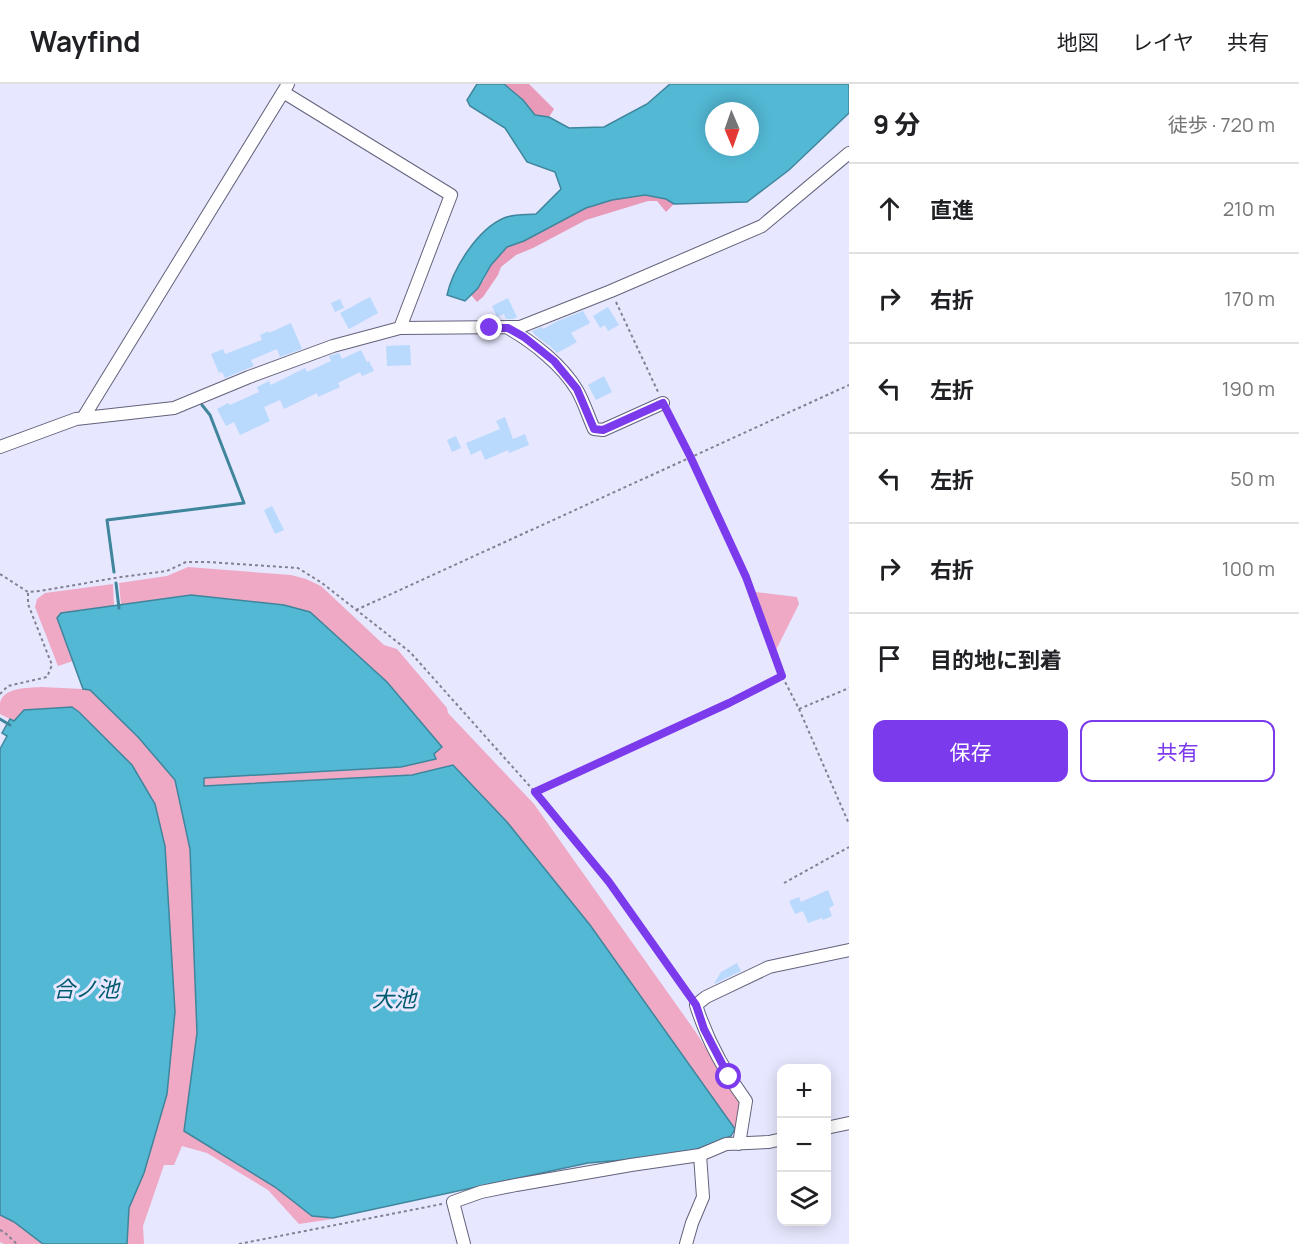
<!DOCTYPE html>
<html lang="ja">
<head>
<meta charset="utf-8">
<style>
  body { margin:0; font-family:Manrope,"Noto Sans JP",sans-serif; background:#f6f6f6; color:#202124 }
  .controls { position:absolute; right:18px; bottom:18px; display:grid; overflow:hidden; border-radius:12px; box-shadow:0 3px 15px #0003 }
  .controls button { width:54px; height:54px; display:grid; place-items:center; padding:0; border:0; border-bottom:2px solid #e0e0e0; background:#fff; color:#202124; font:30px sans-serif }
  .compass { position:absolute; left:705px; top:18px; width:54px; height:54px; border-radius:50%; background:#fff; box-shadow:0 3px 15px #0003; rotate:178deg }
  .stop { position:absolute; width:18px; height:18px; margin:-14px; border:4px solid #7c3aed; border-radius:50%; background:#fff }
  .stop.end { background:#7c3aed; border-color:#fff; box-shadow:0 2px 6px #0008 }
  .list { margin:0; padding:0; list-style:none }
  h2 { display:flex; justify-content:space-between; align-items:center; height:78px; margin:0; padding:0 24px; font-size:26px }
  h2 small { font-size:20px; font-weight:400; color:#757577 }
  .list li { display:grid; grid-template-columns:39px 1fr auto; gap:18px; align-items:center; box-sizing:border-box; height:90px; padding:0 24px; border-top:2px solid #e0e0e0 }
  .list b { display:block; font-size:22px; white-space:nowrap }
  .list em { font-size:20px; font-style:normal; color:#757577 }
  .actions { display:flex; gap:12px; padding:18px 24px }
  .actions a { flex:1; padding:14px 0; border:2px solid #7c3aed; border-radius:12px; text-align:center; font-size:21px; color:#7c3aed }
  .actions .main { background:#7c3aed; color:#fff }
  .icon { flex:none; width:33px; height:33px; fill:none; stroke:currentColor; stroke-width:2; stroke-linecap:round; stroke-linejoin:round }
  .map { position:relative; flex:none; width:849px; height:1160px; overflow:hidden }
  header { display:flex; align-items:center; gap:36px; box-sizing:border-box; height:84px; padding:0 30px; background:#fff; border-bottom:2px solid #e0e0e0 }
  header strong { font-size:28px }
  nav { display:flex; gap:33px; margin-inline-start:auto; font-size:21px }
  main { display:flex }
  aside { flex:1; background:#fff }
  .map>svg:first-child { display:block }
</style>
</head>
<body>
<header>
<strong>Wayfind</strong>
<nav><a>地図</a><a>レイヤ</a><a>共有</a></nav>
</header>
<main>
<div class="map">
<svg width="849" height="1160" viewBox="0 0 849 1160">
  <rect width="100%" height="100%" fill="#e7e7ff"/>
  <path fill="#efa9c4" d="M188,483l103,8 15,4 15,7 63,59 13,4 50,59 1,5 86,91 161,227 44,70 2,14 -6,14 -145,-204 -83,-103 -54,-57 -41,10 -208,11 -1,-8 198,-11 35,-8 -2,-5 8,-7 -55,-65 -76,-69 -27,-8 -93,-10 -70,10 -2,-22 48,-7z
    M113,500l1,22 -53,7 -4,5 16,43 -15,5 -23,-59 2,-8 8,-6z
    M755,508l42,5 2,7 -23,46z
    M41,603l42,2 7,1 48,47 37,43 15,69 7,184 -13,98 91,56 37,29 21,3 -34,5 -31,-34 -61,-37 -25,-7 -8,19h-10l-21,61 1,18h-17l2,-36 15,-35 23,-79 8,-82 -10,-166 -10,-42 -23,-39 -53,-53 -65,9 -14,-7c0,-4 0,-8 0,-11 3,-16 28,-15 41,-16z
    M0,1131l14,7 29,22h-39l-4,-2z"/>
  <path fill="#e99ab9" d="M504,0h25l25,25 -5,8 -14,-2 -12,-15z
    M645,111l21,4 8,5 -8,8 -9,-11h-9l-62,19 -53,28 -17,7 -15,12 -3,8 -15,22 -6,5 -6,-7 13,-15 7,-15 16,-18 17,-6 62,-33 26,-8z"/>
  <path fill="#53b8d4" stroke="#3f859c" stroke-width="1.5" fill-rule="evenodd" d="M477,0h27l19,16 12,15 14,2 20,11 35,-1 43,-23 23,-20h179v29l-60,57 -42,32 -73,2 -8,-5 -21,-4 -33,5 -26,8 -62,33 -17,6 -16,18 -13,23 -13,13 -18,-6c6,-27 31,-66 57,-77 9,-4 22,-3 32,-4l25,-25 -6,-17 -28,-10 -22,-34 -35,-22 -3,-6zM714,27h36v36h-36z
    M191,511l93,10 26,7 77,70 55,65 -8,7 2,5 -35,8 -197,11v8l208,-11 41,-10 54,57 83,103 145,204 -4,7 -49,19 -94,8 -255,55 -21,-2 -37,-29 -91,-56 13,-98 -7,-184 -15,-69 -37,-43 -48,-47 -7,-1 -26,-71 4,-5z
    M72,623l7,5 53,53 23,39 10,42 10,166 -8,82 -23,79 -15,35 -2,36h-84l-29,-22 -14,-7v-466l7,-13 -5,-3 8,-14 4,2 10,-11z"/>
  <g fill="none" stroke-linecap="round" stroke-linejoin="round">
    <path stroke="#3f859c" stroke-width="3" d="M114,488l-7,-52 137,-17 -34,-88 -8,-10
      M116,499l3,25
      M0,635l10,6"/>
  </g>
  <path fill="#b9d9fd" d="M370,213l8,16 -29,16 -9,-16z
    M508,214l9,19 -4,2h-7l-2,-5 -7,3 -5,-11z
    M340,215l4,9 -9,4 -4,-9z
    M608,223l11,18 -11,6 -3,-6 -5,3 -7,-12z
    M583,227l7,12 -19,10 6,9 -20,11 -8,-8h-1l-13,-10 -3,-4 10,-4 1,2 15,-8z
    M291,239l11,26 -22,8 -3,-8 -26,11 3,6 -29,12 -3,-6 -3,1 -8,-19 12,-5 2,5 37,-14 -2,-5 9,-4v2z
    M410,261l1,20 -24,1 -1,-20z
    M361,266l6,12 2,-1 5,10 -12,5 -2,-4 -22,11 2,4 -22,10 -1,-4 -33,16 -4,-9 -16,7 6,14 -30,14 -6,-13 -8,4 -9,-17 11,-6 2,2 29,-13 -2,-5 12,-6 2,4 34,-17 2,4 24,-11 -2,-5 10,-3 3,6z
    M604,292l8,16 -16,8 -8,-15z
    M505,333l8,22 12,-5 4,11 -20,8 -1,-3 -23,10 -4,-10 -10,5 -5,-12 34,-14 -4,-8z
    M456,352l5,12 -9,4 -5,-12z
    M272,422l12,24 -9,4 -11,-24z
    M828,806l6,15 -5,3 3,8 -9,4 -1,-2 -14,5 -5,-12 -8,3 -6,-13 10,-4 2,5z
    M737,879l4,8 -27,13 7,-12z"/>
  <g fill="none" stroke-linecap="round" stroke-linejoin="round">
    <g stroke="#63627b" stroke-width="14">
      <path id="minor" d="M283,8l168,103 -51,133
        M508,244c25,14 54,37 69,62 7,12 11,26 17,39l9,1 60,-27
        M83,334l205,-334
        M0,363l76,-28 98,-11 75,-31 84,-31 67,-18 120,-1 91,-36 151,-65 87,-73
        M826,1044l23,-5
        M739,1060l7,-43c-22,-30 -39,-61 -50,-96l10,-8 63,-30 80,-17
        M464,1160l-11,-42 28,-10 35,-7 115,-20 69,-10 26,-11 43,-2 13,-3
        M686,1160l6,-21 11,-26 -3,-42"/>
    </g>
    <path stroke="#818192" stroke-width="2" stroke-dasharray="3 3" stroke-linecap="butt" d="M616,218l43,92
      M668,329l22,43 56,121 36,99 17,33 50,115
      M0,490l28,18 12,-1 81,-14 46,-6 19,-9h22l90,6 24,15 88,69 125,140 74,90 82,115
      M356,526l493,-225
      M0,610l8,-8 39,-9 5,-12 -24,-61v-12
      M799,625l50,-21
      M535,708l194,-89 53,-27
      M784,799l65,-36
      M0,1146l4,2 13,12
      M239,1160l203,-40"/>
    <use href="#minor" stroke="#fff" stroke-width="12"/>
  </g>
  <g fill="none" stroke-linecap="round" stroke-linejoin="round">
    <path stroke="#7c3aed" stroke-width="8" d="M490,244h18l16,9 30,24 23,28 17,40 9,1 60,-27 27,53 56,121 36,99 -53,27 -194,89 74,90 87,123 8,24 25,48"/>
  </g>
  <g text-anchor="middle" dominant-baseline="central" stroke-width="6" stroke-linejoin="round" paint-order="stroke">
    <g font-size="22" font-style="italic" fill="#005a6d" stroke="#e7e7ff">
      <text x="86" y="905">合ノ池</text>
      <text x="394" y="915">大池</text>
    </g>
  </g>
</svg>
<div class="controls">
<button>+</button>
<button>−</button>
<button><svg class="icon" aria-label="layers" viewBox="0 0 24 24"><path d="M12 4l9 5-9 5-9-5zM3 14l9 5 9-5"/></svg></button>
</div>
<svg class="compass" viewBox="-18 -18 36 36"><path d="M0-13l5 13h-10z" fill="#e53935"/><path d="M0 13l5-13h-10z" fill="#757577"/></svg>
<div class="stop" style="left:729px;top:993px"></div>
<div class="stop end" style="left:490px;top:244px"></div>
</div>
<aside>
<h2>9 分<small>徒歩 · 720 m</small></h2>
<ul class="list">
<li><svg class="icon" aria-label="ahead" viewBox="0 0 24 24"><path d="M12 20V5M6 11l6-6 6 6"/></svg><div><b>直進</b></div><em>210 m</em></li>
<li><svg class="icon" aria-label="right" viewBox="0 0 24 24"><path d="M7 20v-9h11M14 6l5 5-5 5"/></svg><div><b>右折</b></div><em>170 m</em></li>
<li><svg class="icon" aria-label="left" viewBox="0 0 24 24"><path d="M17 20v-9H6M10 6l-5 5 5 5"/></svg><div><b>左折</b></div><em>190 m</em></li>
<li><svg class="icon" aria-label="left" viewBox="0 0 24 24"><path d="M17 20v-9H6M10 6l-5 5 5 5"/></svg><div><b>左折</b></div><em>50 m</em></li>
<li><svg class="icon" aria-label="right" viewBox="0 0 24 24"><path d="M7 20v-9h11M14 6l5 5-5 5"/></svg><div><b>右折</b></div><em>100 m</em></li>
<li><svg class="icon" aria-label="arrive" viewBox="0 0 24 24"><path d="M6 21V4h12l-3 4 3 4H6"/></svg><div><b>目的地に到着</b></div></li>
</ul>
<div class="actions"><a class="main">保存</a><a>共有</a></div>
</aside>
</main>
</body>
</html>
